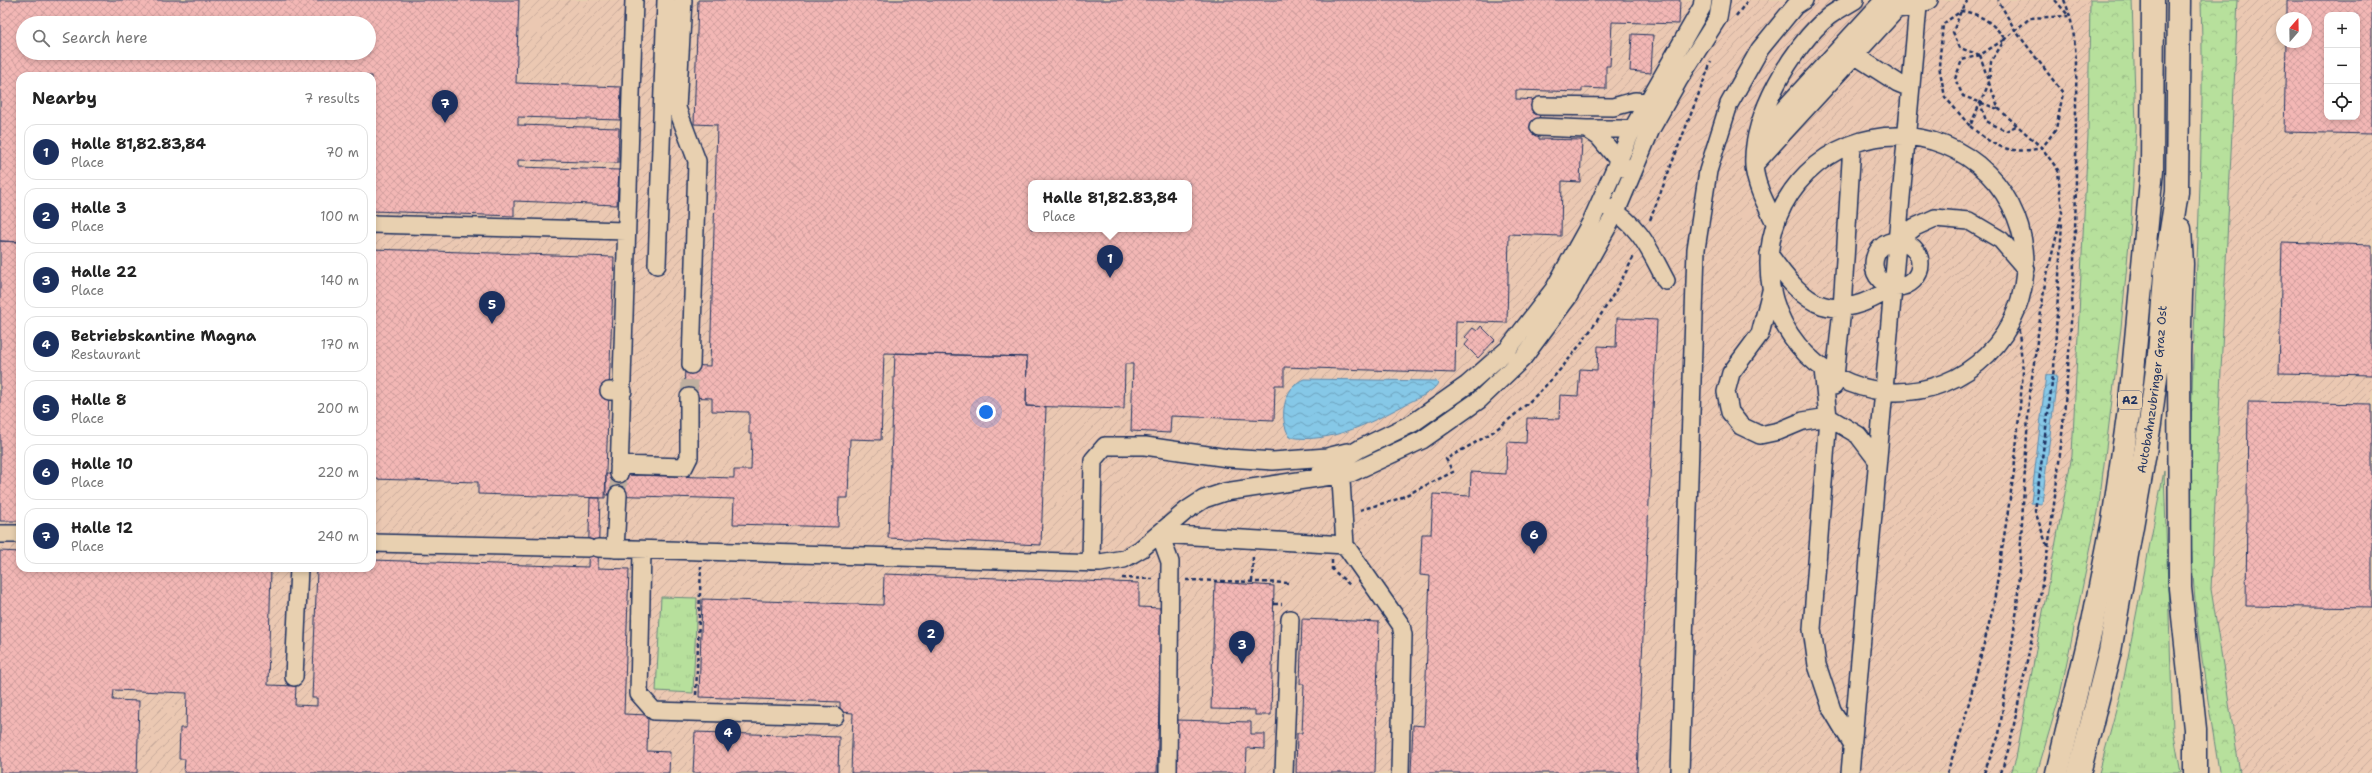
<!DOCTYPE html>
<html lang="en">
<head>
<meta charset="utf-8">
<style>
  body { margin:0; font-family:"Shantell Sans",sans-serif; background:#f2f2f2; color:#222 }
  .controls { position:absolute; right:12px; top:12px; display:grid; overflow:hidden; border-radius:8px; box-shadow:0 2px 6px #0003 }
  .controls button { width:36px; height:36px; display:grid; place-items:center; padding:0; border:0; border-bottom:1px solid #e0e0e0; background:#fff; color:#222; font:20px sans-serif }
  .compass { position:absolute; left:2276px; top:12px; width:36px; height:36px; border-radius:50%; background:#fff; box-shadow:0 2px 6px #0003; rotate:20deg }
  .you { position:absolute; left:986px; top:412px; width:14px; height:14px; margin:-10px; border:3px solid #fff; border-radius:50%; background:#1a73e8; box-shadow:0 0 0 6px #1a73e833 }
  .badge { display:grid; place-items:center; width:26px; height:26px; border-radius:50%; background:#1b2f5e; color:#fff; font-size:13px; font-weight:700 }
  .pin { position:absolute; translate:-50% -33px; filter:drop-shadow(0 1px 2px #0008) }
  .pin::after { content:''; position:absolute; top:21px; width:14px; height:12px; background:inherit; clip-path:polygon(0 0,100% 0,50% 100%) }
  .popup { position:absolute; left:1028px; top:180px; width:164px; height:52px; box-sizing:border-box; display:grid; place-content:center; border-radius:8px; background:#fff; filter:drop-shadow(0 1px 3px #0005); font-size:13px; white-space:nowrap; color:#767676 }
  .popup b { font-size:15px; color:#222 }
  .popup::after { content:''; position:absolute; left:50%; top:100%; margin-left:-8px; border:8px solid transparent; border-top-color:#fff }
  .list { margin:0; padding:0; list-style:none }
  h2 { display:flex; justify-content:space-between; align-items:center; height:52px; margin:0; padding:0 16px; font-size:17px }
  h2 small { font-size:13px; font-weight:400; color:#767676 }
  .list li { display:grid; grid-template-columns:26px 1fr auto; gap:12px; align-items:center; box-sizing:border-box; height:56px; margin:0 8px 8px; padding:0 8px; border:1px solid #e0e0e0; border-radius:12px }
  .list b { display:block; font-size:15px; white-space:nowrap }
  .list p { margin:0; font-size:13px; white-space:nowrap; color:#767676 }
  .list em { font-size:13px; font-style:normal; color:#767676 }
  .icon { flex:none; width:22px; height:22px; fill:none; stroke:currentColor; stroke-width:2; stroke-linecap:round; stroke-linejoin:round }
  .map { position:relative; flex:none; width:2372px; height:773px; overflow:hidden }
  .search { position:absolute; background:#fff; box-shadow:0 2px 6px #0003; left:16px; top:16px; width:360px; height:44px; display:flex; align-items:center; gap:10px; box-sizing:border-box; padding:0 14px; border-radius:22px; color:#767676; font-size:15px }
  .panel { position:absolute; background:#fff; box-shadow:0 2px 6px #0003; left:16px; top:72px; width:360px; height:500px; border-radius:12px }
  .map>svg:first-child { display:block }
</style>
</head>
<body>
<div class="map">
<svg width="2372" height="773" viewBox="0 0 2372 773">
  <defs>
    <pattern id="industrial-furrows" width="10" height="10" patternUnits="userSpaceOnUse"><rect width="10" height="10" fill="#ebc8b2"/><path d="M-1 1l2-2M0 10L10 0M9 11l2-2" fill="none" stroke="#c9ac9c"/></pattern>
    <pattern id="grass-tufts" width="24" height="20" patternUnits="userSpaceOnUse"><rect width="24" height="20" fill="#b7e09c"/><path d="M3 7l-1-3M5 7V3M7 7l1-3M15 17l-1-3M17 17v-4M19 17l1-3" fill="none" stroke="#9dc089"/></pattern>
    <pattern id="forest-crowns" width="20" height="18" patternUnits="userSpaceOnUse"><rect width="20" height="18" fill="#b7e09c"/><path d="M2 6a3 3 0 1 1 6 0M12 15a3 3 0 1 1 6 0" fill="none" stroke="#9dc089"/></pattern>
    <pattern id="water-waves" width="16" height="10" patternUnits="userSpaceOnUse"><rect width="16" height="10" fill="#86c8e7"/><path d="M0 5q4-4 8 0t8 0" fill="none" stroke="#6da3be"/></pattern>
    <pattern id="building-cross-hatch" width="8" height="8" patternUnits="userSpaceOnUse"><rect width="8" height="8" fill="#f3b7b5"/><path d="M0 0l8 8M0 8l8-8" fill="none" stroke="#d09e9e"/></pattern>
  </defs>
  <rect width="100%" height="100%" fill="#e8d0b0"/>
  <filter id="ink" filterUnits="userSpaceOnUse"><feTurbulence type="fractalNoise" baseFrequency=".025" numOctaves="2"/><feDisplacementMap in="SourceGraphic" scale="8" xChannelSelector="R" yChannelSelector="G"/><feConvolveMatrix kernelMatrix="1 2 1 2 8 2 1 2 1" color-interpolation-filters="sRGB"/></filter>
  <g filter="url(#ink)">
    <path fill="url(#industrial-furrows)" fill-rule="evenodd" d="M0,0h2090l-2,135 -16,320 -56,303 -5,15h-2011zM23,23h346v30h-346zM20,76h352v492h-352zM1031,183h158v46h-158z
      M2238,0h134v773h-132l-29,-184zM2327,15h30v102h-30zM2282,18h24v24h-24z"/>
    <path fill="url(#grass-tufts)" stroke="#69887d" d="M2164,471l9,259 8,43h-82l23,-85z
      M661,597l36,1 -4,95 -37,-2z"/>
    <path fill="url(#forest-crowns)" stroke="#69887d" d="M2090,0h42l4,127 -5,94 -10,107 -23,184 -38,183 -23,78h-26l5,-15 56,-303 16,-320z
      M2201,0h37l-27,589 29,184h-20l-1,-2c-12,-78 -26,-156 -28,-235 -4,-179 16,-357 10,-536z"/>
    <path fill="url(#water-waves)" stroke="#5b8bb0" d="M2046,375l11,1 -15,128 -11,-1z
      M1304,379l132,2 2,2c-5,9 -18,14 -28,19 -34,18 -79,43 -120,35 -12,-17 -7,-50 14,-58z"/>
    <path fill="url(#building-cross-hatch)" stroke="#1b2f5e" fill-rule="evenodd" d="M0,0h519l-3,83 105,4 -1,33 -102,-3v8l101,3 -1,35 -100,-3v7l101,3 -2,35 -103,-4v15l-142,-5v-135h-352v166l-20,-1zM23,23h346v30h-346z
      M698,0h982l-1,24 -67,-2 -2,44h-4v23l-24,-1v4l-66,-2v9l24,1 -1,39 43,1 -2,42 -18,-1 -1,55 -52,-2 -2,89 -51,-2 -1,52 -171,-6v18h-9l-1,35 -103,-4 -1,17 -39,-2 2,-67h-8l-1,45 -98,-3 1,-49 -143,-4 -3,87 -31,-1 -2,59h-9l-1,29 -105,-3 1,-25 -128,-4v-21l128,4v-8h17l1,-36h-3v-22l-37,-1v-13l-28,-1 1,-32 25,1 7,-241 -23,-1zM1031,183h158v46h-158z
      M2287,0h85v134l-88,-2 2,-90h20v-24h-19zM2327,15h30v102h-30z
      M1632,34l21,1 -2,38 -21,-2z
      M0,241l20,1v279h-20z
      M2282,242l90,3v130l-93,-2z
      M372,249l242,8 -9,241 -127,-4v-12l-106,-3z
      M1617,318l40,2 -20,453h-226l2,-48 11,1 6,-150 -10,-1 2,-41h9l2,-40 37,2 1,-24 35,2 1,-32 19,1 1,-25 32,1 1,-24 18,1 2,-27 17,1 1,-24 18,1z
      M1481,326l14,14 -17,18 -13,-13 4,-5 -4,-3 8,-9 4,3z
      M895,353l132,4 -1,49 20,1 -5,138 -153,-7z
      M2248,402l124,2v204l-126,-2z
      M590,498h10l-2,70 31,1 -5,145 24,1 -1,36 23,1 -1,21h-485l1,-14h-6l1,-31h6l1,-35 -73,-3 -1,10 26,1 -2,72h-137v-222l20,1v16h251l-3,117 28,1 -1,19 22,1v-8h-5l5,-128 28,1v-3h27v-8l216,7z
      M884,574l255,9v24l23,1 -5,165h-306l2,-60 -13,-1v-10l-141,-5 3,-98 181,6z
      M1215,582l59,4 -3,129h-16v-5l-44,-1z
      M1302,619l77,3 -4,151h-79l1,-40h5l2,-49h-4z
      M1176,720l75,2v12h14v15l-18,-1 -1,25h-72z
      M695,732l144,5 -1,36h-145z"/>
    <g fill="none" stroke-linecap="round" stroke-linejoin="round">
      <path stroke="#bfb0a0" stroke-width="17" stroke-dasharray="17 8" stroke-linecap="butt" d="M689,397l2,-32
        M618,495l1,-21"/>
      <g stroke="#1b2f5e" stroke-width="20">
        <path id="minor" d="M683,0l-6,108 20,53 -6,204
          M1845,49l53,34 12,5
          M1540,106l73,1 22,-6 22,2
          M1539,127l48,2 12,8 26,31
          M1587,129h55
          M1759,136l125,-136
          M1769 264a128 128 0 1 1 256 0a128 128 0 1 1-256 0Z
          M1754,165l143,-156 21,-3 -20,-6
          M1607,207c33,18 42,42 59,74
          M1775,223c-9,-19 -19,-36 -21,-57 -3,-48 38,-120 75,-150 8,-6 18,-11 26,-16
          M372,224l254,7
          M1874 264a23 23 0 1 1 46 0a23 23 0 1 1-46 0Z
          M1897,241l18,-14 20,-9 34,3 32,19 25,29
          M1769,254c38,55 63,71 125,33
          M657,265l9,-265
          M1771,291l-11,43 -29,39 -5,19 4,20 11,14 19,9 19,-4 24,-10 25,-4 30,18 19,25
          M1823,369l5,48 -16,212 5,36 15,45 21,35
          M1834,386l8,-77 10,-164
          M609,391h14
          M1340,464l5,81 56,80 2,10 -3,138
          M619,465l65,2 5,-10v-60
          M619,474l15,-474
          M1319,474l42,-26 52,-25 54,-38 41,-36 46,-60 37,-67 42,-94 69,-121 1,-7
          M0,534h20
          M372,543l216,5
          M598,548l502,15 24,-4 17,-10 46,-39 17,-11 21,-7 126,-19 71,-33 57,-40 44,-42 45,-61 48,-85 35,-83 27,-48 40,-63 3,-18
          M615,549l3,-54
          M642,550l-3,144 15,17 181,5
          M1091,563l2,-103 12,-14h40l83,12 45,3 54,-4 20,-5
          M294,677l5,-109
          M1168,773l2,-211 -10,-28 185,11
          M1284,773l6,-154
          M1680,773l16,-524 12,-78 21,-67 31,-55 35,-43 9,-6
          M1850,773l68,-767 11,-6"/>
      </g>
      <g stroke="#1b2f5e" stroke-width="25">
        <g id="highway">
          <path d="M2180,229l2,35 -3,92 1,232 15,141v44"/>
          <path d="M2057,773l36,-151 20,-101 17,-118 22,-233 1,-170"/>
          <path id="s1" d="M2079,773l31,-122 40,-227 9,-70 7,-92 11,-70 2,-192"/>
        </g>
      </g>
      <path stroke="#1b2f5e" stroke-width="2.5" stroke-dasharray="4 3" stroke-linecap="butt" d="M1968,0l-7,11 -8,21 7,16 20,7
        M2055,0l13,15
        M1736,16l12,-16
        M1980,55l9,28 -19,43 -25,-29 -6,-31 4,-42 18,-13c19,2 33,13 44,28l-25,16 -18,5 -7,19 8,17 35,13
        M1980,102l6,19 20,10 10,-5
        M1970,126c24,21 39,29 72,22l14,-19 7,-36 -48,-63 -17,-30
        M1650,220l61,-158
        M1360,510l38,-11 55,-27 -7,-13c17,-10 36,-19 52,-31 59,-44 104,-107 136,-172
        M2047,546l-12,-35 19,-143 8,-147
        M1332,560v9l19,17
        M1122,578l31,1
        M1186,580l105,3
        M1252,582l1,-26
        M1274,604h8
        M696,695l5,-129
        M1947,773l16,-47 30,-118 21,-136 9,-100 -6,-60
        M1984,773l15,-38 18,-126 12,-210 16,-116 17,-70 -4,-43 -16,-22 -43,-39 -10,-26 2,-21 14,-23 25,-21 38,-2
        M2001,773l9,-29c13,-65 28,-130 38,-196 20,-137 29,-279 28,-417 -1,-41 5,-94 -12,-131"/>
      <use href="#minor" stroke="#e8d0b0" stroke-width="17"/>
      <use href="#highway" stroke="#e8d0b0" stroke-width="22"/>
    </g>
  </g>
  <g text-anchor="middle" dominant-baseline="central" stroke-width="3" stroke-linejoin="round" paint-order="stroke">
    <rect fill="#e8d0b0" stroke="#585f77" stroke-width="1" x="2118" y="391" width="24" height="18" rx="3"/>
    <g font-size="11" font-weight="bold" fill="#1b2f5e">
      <text x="2130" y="400">A2</text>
    </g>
    <g font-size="12" fill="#1b2f5e" stroke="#e8d0b0">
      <text stroke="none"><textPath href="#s1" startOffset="391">Autobahnzubringer Graz Ost</textPath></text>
    </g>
  </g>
</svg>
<div class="controls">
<button>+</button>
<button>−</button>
<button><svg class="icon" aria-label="locate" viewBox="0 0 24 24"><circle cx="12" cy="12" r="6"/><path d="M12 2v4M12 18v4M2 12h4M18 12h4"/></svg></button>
</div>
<svg class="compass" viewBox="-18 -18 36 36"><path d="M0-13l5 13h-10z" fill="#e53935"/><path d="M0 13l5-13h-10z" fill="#767676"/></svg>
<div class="you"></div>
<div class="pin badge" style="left:1110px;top:278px">1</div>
<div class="popup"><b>Halle 81,82.83,84</b>Place</div>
<div class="pin badge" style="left:931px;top:653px">2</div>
<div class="pin badge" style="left:1242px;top:664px">3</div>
<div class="pin badge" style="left:728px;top:752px">4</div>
<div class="pin badge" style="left:492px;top:324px">5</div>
<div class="pin badge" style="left:1534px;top:554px">6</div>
<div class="pin badge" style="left:445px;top:123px">7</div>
<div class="search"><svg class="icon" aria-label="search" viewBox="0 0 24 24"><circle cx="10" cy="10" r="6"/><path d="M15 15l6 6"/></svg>Search here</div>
<section class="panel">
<h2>Nearby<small>7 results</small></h2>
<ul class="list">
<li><span class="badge">1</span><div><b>Halle 81,82.83,84</b><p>Place</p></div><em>70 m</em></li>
<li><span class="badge">2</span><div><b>Halle 3</b><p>Place</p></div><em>100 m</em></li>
<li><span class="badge">3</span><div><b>Halle 22</b><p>Place</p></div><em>140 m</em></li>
<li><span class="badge">4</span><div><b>Betriebskantine Magna</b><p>Restaurant</p></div><em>170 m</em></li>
<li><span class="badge">5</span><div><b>Halle 8</b><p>Place</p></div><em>200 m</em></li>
<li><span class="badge">6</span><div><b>Halle 10</b><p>Place</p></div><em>220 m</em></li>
<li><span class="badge">7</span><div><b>Halle 12</b><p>Place</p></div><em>240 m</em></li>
</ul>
</section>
</div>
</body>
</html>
